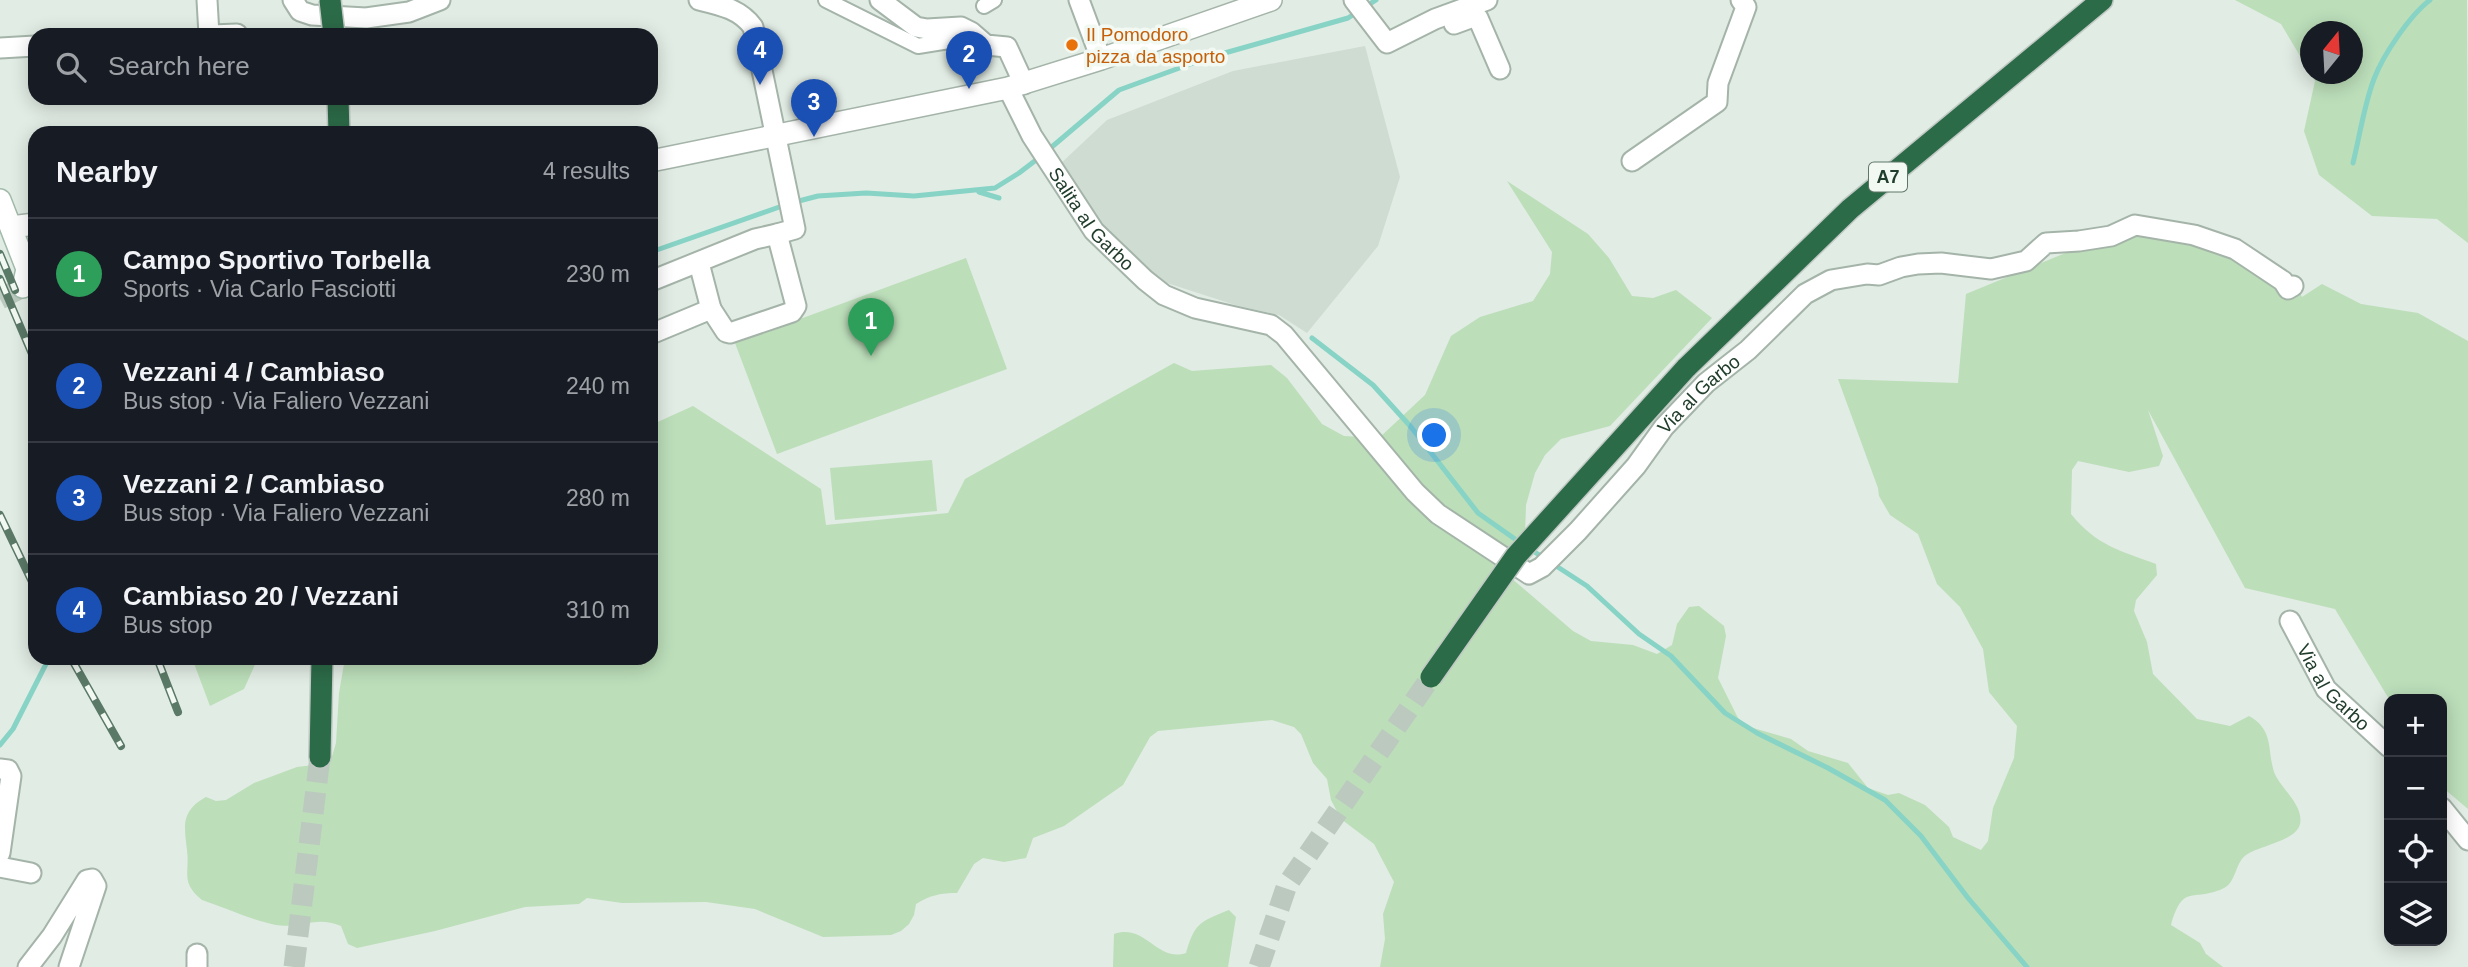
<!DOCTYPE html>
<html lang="en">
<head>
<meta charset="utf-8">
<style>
  body { margin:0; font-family:Helvetica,sans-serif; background:#20242c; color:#f1f3f6 }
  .controls { position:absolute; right:21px; bottom:21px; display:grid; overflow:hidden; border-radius:14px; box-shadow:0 4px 18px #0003 }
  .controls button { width:63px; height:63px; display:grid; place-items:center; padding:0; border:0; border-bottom:2px solid #363941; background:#171b24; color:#f1f3f6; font:35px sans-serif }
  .compass { position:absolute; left:2300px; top:21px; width:63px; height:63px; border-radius:50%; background:#171b24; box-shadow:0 4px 18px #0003; rotate:18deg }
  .you { position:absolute; left:1435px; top:436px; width:24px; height:24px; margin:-18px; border:5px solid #fff; border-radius:50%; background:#1a73e8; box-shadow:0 0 0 10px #1a73e833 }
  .badge { display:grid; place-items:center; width:46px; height:46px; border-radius:50%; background:#f65565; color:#fff; font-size:23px; font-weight:700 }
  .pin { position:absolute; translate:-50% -58px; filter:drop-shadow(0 2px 4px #0008) }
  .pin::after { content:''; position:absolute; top:37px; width:24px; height:21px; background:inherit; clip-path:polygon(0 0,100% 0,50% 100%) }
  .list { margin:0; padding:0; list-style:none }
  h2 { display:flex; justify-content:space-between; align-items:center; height:91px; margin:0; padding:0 28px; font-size:30px }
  h2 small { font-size:23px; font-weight:400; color:#9ea1a6 }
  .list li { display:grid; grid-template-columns:46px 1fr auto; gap:21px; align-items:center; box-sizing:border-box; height:112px; padding:0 28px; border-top:2px solid #363941 }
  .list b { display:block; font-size:26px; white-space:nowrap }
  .list p { margin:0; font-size:23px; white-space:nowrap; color:#9ea1a6 }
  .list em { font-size:23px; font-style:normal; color:#9ea1a6 }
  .icon { flex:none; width:38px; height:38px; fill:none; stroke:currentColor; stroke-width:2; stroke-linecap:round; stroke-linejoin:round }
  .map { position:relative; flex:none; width:2468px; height:967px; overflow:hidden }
  .search { position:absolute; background:#171b24; box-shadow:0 4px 18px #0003; left:28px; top:28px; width:630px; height:77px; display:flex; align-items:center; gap:18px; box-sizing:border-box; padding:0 24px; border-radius:21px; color:#9ea1a6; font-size:26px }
  .panel { position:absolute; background:#171b24; box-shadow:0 4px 18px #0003; left:28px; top:126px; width:630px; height:539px; border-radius:21px }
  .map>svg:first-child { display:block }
</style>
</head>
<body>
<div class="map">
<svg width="2468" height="967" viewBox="0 0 2468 967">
  <rect width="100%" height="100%" fill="#e1ece4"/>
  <path fill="#cfdcd2" d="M1365,46l35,131 -22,69 -71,87 -28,-18 -44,-10 -71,-23 -62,-53 -44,-63 49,-46 126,-49z"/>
  <path fill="#bcdeb9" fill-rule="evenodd" d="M2235,0h232l1,243 -31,-24 -65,-3 -53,-41 -15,-44 11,-50 -34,-57zM2310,32h42v42h-42z
    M1507,181l81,53 21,24 23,38 21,2 23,-8 36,28 -102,108 -49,13 -16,16 -10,18 -9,32 -1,29 -28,32 76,65 18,10 42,4 24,9 15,-9 5,-21 12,-17 10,-1 25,20 2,10 -8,42 20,40 8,8 45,13 17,12 40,12 20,25 20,7 11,-2 26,12 24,22 4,10 28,13 7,-9 5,-33 21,-50 3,-32 -28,-34 -6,-43 -23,-42 -23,-23 -19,-50 -28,-19 -11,-19 -1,-8 -40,-109 120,4 8,-89 114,-47 52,-16 61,6 106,54 3,6 20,-13 39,20 57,9 50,28v468l-26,-22v-88h-53l-54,-90 -90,-21 -97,-178 15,46 -4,10 -30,6 -51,-11 -6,9 -1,44c26,32 48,36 85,50l1,11 -21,25 -2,11 13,31 6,32 44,45 33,7 19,-10c25,14 18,33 25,56 6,16 30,33 26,52 -4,17 -41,22 -54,31 -12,9 -9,28 -24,34 -30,13 -39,-6 -51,36l29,18 6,11 17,13h-843l5,-28 -2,-25 11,-32 -20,-38 -33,-25 -10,-19 -4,-21 -14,-16 -12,-29 -7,-7 -22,-7 -114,11 -8,6 -27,48 -59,41 -31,12 -7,20 -22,4 -21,-4 -9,6 -17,29c-16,0 -27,2 -41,11l-2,11 -5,9 -8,7 -10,4 -68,2 -68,-28 -49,-7 -84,1 -35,-5 -8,6 -54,3 -90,24 -78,17 -9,-4 -7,-18c-25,-11 -42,3 -65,-1 -25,-5 -50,-17 -74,-25 -22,-18 -12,-27 -15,-50 -3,-25 -6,-39 19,-53l10,4 10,-1 28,-17 43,-16 33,-4 6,-20 3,-50 6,-35h306v-233l42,-19 128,83 5,36 122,-12 17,-34 209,-116 18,8 79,-6 16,13 35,46 22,12 35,2 46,-43 26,-59 29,-19 53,-16 17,-27 2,-22z
    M966,258l41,111 -230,85 -42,-111z
    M932,460l5,51 -102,9 -5,-52z
    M192,658h66l-14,31 -34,17z
    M1229,910l7,7 -8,50h-115l1,-33c32,-11 43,29 72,19 9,-31 14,-31 43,-43z"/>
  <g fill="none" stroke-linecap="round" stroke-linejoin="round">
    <path stroke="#87d3c5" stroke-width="5" d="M1047,151l72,-61 88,-32 141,-40 28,-18
      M2353,163c7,-28 11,-58 21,-84 9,-24 36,-64 56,-79
      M979,192l20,6
      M795,202l23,-6 48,-3 48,3 81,-8 24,-15 21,-16
      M651,252l134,-47
      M1312,338l61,47 38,42 67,86 44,31
      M1530,549l57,37 52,48 32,22 54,57 32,20 71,35 57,32 36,36 47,62 59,69
      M0,745l13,-16 36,-71"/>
    <path stroke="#bbc9bf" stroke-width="21" stroke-dasharray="21 10" stroke-linecap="butt" d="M0,299l23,-12"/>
    <path stroke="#bbc9bf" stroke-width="21" stroke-dasharray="21 10" stroke-linecap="butt" d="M294,967l26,-210
      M1259,967l28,-82 144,-208"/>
    <g stroke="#a4b4a9" stroke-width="18">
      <path id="pedestrian" d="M826,0l92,46 31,-5 12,-14
        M984,6l10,-6"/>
    </g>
    <g stroke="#a4b4a9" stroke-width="23">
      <g id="minor">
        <path d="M207,0l2,35"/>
        <path d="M293,0l7,11 12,4 54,3 43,-6 31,-12"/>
        <path d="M880,0l36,27 11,2 34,-2 10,5 15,13 21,2 17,37"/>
        <path d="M1079,0l22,59"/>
        <path d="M1354,0l33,43 48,-24 52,-19"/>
        <path d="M1454,24l19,-7 5,1 22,51"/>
        <path d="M212,35l25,-1"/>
        <path d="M0,48l35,-2"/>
        <path id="s1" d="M1008,88l24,48 62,95 51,49 19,15 31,13 76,17 13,10 131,157 23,22 91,60 13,-7 36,-36 58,-65 28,-39 42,-44 42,-33 57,-56 26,-14 36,-6 12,1 22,-8 17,-3 23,-1 50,6 35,-8 20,-18 33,-2 32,-5 24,-11 59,10 41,14 48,32 5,8 5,-3"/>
        <path d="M1632,161l85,-59 1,-19 28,-76 -5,-7"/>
        <path d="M699,263l12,46"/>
        <path d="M651,281l104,-42 22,-5"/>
        <path d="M651,334l60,-25 15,23 4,1 62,-21 4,-6 -19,-72 18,-5 -42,-202c-13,-18 -33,-22 -54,-27"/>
        <path id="s2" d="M2290,621l36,68 63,58"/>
        <path d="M0,769l8,1 3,6 -11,77"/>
        <path d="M2442,808l26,32"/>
        <path d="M0,867l31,6"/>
        <path d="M28,967l24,-31 35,-56 5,-1 4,7 -27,81"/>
        <path d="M197,967v-13"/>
      </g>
    </g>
    <g stroke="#a4b4a9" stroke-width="24">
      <path id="tertiary" d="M651,161l357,-73 93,-29 170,-59
        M11,227l24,-3"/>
    </g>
    <g stroke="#a2bbaa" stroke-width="24">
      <path id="secondary" d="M0,200l27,69 -4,18"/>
    </g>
    <g stroke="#c1c9c4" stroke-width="24">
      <path id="motorway" d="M338,98l1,35
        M1686,368l164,-159 252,-209
        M320,757l2,-99"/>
    </g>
    <use href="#pedestrian" stroke="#fff" stroke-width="14"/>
    <use href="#minor" stroke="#fff" stroke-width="19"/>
    <use href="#tertiary" stroke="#fff" stroke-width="21"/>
    <use href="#secondary" stroke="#fff" stroke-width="21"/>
    <use href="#motorway" stroke="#2c6b48" stroke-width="21"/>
    <g stroke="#5b7967" stroke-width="8">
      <path id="rail" d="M0,254l15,36
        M0,279l35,82
        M0,515l35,73
        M71,658l50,88
        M157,658l21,54"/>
    </g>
    <use href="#rail" stroke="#f2f9f3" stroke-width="5" stroke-dasharray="16" stroke-linecap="butt"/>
    <g stroke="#c1c9c4" stroke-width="24" stroke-linecap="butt">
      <path id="motorway-bridge" d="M330,0l4,35
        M1431,677l85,-121 170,-188"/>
    </g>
    <use href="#motorway-bridge" stroke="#2c6b48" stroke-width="21"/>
  </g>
  <circle fill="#e8710a" stroke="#f2f9f3" stroke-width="2.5" cx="1072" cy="45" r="7"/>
  <g text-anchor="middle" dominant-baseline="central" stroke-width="7" stroke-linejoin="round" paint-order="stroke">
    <rect fill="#f2f9f3" stroke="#607668" stroke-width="2" x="1869" y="162.5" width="38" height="29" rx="5"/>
    <g font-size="18" font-weight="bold" fill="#213e2c">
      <text x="1888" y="177">A7</text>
    </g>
    <g font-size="19" fill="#c56008" stroke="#f2f9f3" text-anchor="start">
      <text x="1086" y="34">Il Pomodoro<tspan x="1086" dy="22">pizza da asporto</tspan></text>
    </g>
    <g font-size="19" fill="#213e2c" stroke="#f2f9f3">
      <text stroke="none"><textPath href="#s1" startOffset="156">Salita al Garbo</textPath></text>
      <text stroke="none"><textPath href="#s1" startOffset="984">Via al Garbo</textPath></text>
      <text stroke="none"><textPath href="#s2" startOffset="80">Via al Garbo</textPath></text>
    </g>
  </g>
</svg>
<div class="controls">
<button>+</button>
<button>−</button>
<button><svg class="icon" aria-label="locate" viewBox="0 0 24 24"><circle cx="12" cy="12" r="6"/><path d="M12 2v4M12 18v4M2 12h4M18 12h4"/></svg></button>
<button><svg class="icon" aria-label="layers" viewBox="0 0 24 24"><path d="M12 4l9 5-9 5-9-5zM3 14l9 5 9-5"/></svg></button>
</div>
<svg class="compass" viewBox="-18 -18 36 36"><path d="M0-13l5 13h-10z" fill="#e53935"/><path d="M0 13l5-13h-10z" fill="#9ea1a6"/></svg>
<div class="you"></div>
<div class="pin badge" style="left:871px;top:356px;background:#2e9e5b">1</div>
<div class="pin badge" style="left:969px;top:89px;background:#1a4fb4">2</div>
<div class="pin badge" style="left:814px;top:137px;background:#1a4fb4">3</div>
<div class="pin badge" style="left:760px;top:85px;background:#1a4fb4">4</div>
<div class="search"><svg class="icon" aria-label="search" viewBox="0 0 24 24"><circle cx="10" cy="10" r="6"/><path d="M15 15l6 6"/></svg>Search here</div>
<section class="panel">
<h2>Nearby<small>4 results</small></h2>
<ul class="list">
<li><span class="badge" style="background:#2e9e5b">1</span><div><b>Campo Sportivo Torbella</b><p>Sports · Via Carlo Fasciotti</p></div><em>230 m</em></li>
<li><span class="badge" style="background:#1a4fb4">2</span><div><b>Vezzani 4 / Cambiaso</b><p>Bus stop · Via Faliero Vezzani</p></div><em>240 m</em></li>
<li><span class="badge" style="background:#1a4fb4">3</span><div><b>Vezzani 2 / Cambiaso</b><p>Bus stop · Via Faliero Vezzani</p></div><em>280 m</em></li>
<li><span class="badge" style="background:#1a4fb4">4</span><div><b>Cambiaso 20 / Vezzani</b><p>Bus stop</p></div><em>310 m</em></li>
</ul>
</section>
</div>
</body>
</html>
